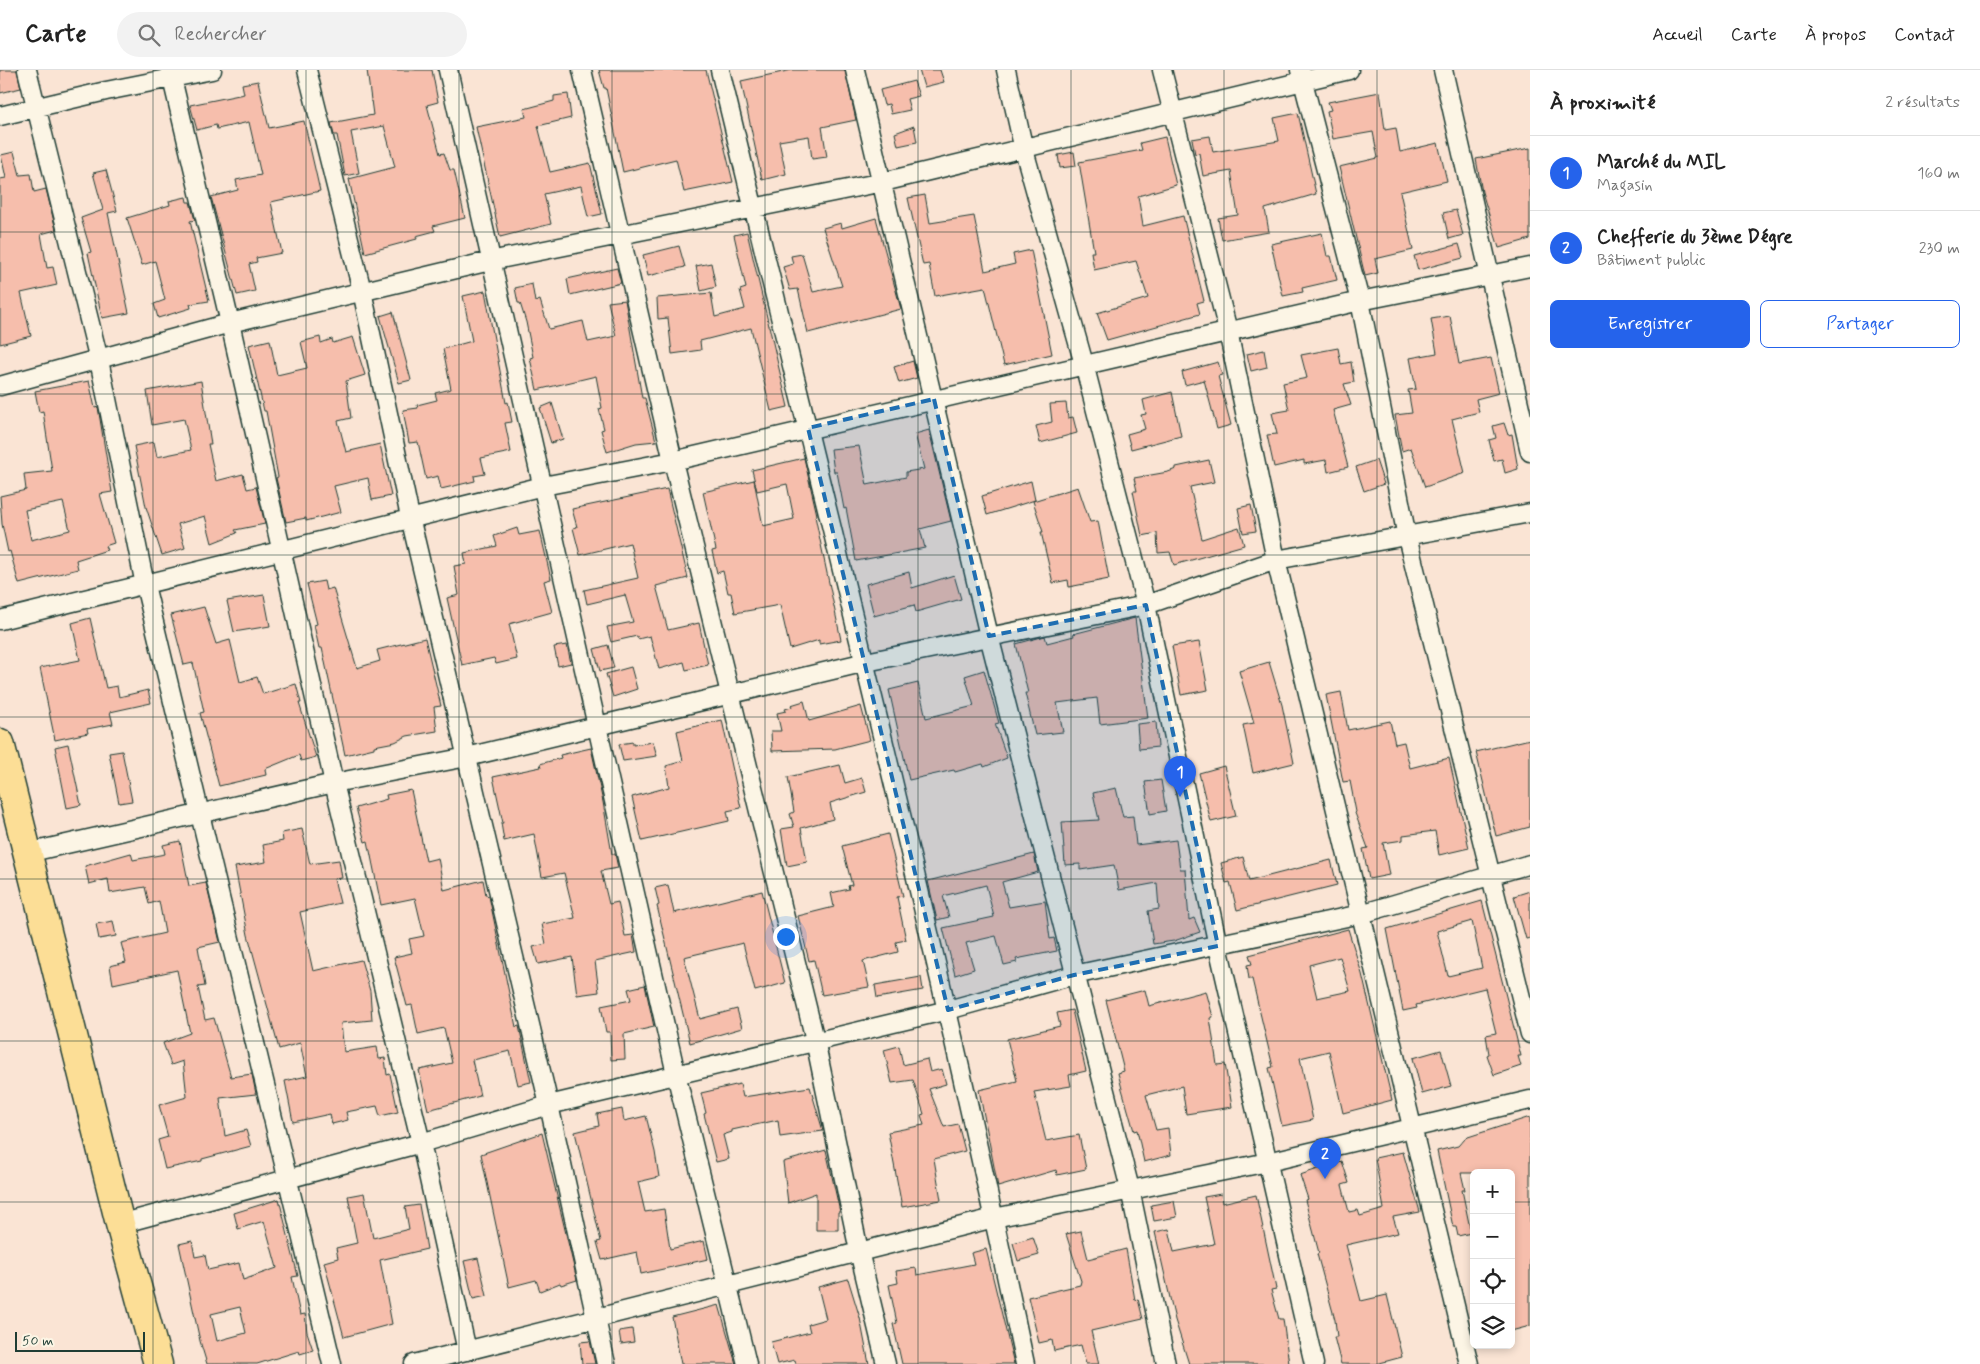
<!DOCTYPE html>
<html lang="fr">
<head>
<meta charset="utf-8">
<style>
  body { margin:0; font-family:Mynerve,sans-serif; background:#f2f2f2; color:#222 }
  .controls { position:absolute; right:15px; bottom:15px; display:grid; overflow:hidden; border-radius:8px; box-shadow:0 2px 8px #0003 }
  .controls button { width:45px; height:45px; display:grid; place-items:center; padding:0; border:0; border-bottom:1px solid #e0e0e0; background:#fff; color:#222; font:25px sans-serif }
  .scale { position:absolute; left:15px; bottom:12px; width:130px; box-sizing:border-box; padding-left:5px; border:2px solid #1f3d34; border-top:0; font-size:14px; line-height:18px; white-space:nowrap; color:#1f3d34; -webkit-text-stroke:4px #fcf5e5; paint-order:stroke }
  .you { position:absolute; left:785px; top:866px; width:18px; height:18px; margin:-12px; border:4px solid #fff; border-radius:50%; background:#1a73e8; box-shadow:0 0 0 8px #1a73e833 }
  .badge { display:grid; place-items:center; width:32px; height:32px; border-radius:50%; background:#2563eb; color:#fff; font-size:16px; font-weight:700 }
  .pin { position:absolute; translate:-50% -41px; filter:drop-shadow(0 1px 2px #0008) }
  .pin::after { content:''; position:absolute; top:26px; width:18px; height:15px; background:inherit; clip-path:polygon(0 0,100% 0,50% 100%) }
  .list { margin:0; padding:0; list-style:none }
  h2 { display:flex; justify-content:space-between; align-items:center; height:65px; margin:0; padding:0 20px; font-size:21px }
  h2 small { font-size:16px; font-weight:400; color:#767676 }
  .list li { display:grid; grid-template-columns:32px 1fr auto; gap:15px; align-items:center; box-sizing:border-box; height:75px; padding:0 20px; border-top:1px solid #e0e0e0 }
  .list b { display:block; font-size:19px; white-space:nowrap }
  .list p { margin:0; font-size:16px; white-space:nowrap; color:#767676 }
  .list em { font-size:16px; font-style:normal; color:#767676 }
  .actions { display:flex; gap:10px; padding:15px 20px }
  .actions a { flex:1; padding:11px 0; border:1px solid #2563eb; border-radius:8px; text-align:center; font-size:18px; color:#2563eb }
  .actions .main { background:#2563eb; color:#fff }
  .icon { flex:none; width:28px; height:28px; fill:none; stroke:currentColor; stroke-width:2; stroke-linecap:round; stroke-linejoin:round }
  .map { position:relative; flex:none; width:1530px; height:1294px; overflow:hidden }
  header { display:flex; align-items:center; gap:30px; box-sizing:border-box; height:70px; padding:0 25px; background:#fff; border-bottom:1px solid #e0e0e0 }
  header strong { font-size:24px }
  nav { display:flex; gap:28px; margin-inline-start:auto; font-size:18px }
  .search { width:350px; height:45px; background:#f2f2f2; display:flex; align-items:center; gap:12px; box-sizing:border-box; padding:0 18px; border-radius:28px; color:#767676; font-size:19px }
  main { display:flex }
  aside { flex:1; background:#fff }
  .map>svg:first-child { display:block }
</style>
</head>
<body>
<header>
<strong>Carte</strong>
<div class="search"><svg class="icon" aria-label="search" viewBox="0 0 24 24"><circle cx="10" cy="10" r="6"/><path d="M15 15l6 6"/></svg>Rechercher</div>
<nav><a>Accueil</a><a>Carte</a><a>À propos</a><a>Contact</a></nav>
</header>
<main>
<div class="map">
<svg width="1530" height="1294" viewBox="0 0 1530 1294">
  <rect width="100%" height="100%" fill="#fae4d4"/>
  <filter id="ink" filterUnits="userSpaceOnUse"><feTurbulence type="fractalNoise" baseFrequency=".02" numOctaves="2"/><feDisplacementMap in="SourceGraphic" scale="10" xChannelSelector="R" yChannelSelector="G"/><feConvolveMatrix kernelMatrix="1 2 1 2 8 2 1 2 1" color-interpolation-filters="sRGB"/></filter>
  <g filter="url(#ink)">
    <path fill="#f6beac" stroke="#1f3d34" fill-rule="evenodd" d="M0,0h17l4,18 -21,5z
      M367,0h65l6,32 -11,3 13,49 4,-1 6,17h4l11,48 -32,8 2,5 -19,5 1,3 -52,14 -16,-74 46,-12 -11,-41 -33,6 8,41 -14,3 -8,-41h-3l-3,-12 42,-8z
      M599,0h107l27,112 -49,10 -8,-33 -53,13 -17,-84h-2z
      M792,0h53l11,50 -34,7 5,30 -15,2 -3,-23 -30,5 7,33 -24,6 -21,-99z
      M919,0h21l4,12 -20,5z
      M258,11l11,47 35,-7 16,70 -49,11 11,51 -26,5 1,4 -8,2 6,27 -18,4 -26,-98 27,-7 -2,-10 25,-5 -12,-53 -32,7 -1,-4 -19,5 -7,-25 54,-11 -2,-10z
      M914,11l5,15 -12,3 3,11 -19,4 -2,-10 -5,1 -4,-15z
      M1380,22l5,38 11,-2 4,24 38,-9 9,38 -47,11 13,58 -38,9 3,14 -13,3 -26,-109 39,-9 -5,-26 -40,7 -6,-28 4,-1 -3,-8z
      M568,24l3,24 -33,8 12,46 40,-9 12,51 -14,3 -7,-31 -37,8 7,30 -51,13 -24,-110 50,-10 -2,-8 30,-8v-5z
      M1298,43l18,81 -51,15 4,23 -47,8 -4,-22 20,-3 -7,-44 -28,5 -4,-23 -4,1 -3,-15 18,-3 3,16 66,-11 -5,-23z
      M914,56l3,16 -19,4 -3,-13z
      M1165,67l11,48 -38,11 5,30 40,-10 21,85 -7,2 3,11 -93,26 -10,-27 51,-15 -12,-37 -42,9 -3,-18h3l-15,-90 63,-12 -2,-7z
      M1530,78v91l-31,9 -17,-56 -6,-33z
      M14,82l6,23 11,-1 3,18 12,-3 10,41 -15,4 6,34 6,-1 4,18 -36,8 10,43 -31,8v-165l6,-1 -5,-23z
      M1074,82l2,14 -16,2 -2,-13z
      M106,100l11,41 -9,2 21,100 -27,5 -14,-65 3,-1 -10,-34 22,-8 -10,-37z
      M925,125l5,28 44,-7 11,55 30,-7 -2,-10 18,-4 21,104 -48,11 -19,-78 -50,9 -6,-32 -6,1 -15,-67z
      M186,127l1,5h3l5,18 -5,1 19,80 -19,3 1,4 -33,10 -4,-14 11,-4 -10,-39 -13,4 -15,-47 43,-13 -1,-4z
      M1456,140l7,25 -14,4 -6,-26z
      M876,148l25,91 -93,24 -10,-44 -8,1 -7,-23 10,-3 -2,-8 11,-2 11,38 29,-6 -19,-58 18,-5 1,5z
      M747,162l41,175 -17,4 -20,-83 -51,13 1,9 -29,4 -4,-36 -10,1 -1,-21 54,-5 4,24 30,-8 -5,-19 6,-2 -12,-53z
      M1322,163l5,23h4l6,24 -35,8 1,4 -20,4 -12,-52z
      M1459,174l4,14 -45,12 -4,-14z
      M679,176l6,21 -37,9 -5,-21z
      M711,193l5,24 -15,4 -5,-25z
      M617,198l4,15 -51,12 -3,-16z
      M532,214l3,18 5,-2 9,29 34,-8 5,21 28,-6 -8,-34 17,-2 17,98h3l11,43 -20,2 -29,9 -6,-22 3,-1 -5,-20 3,-1 -6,-32 -59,14 -7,-32 3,-1 -7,-35 -6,-19h-2l-3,-15z
      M485,221l21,112 2,-1 4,20 -7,1 6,29 -30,6 4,16 -11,2 1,5 -34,8 -3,-13 -12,3 -8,-37 -9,1 -6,-33 15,-2 -1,-3 20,-5 -2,-7 16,-4 -8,-40 29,-8 -9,-45z
      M393,242l18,68 -12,3 -19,-67z
      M1450,246l9,48 32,-6 8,35 -23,6 3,13 -27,7 13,54 -40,14 -14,-39 -9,3 -7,-36 17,-2 -4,-23 8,-1 -6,-31 27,-5 -6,-34z
      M320,267l1,6 11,-4 1,4 20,-6 12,38 -19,6 5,37 -13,3 8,31 34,-8 11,52 -19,4 -4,-22 -34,8 7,26 -35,9v-3l-20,4 -10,-44 2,-1 -12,-66h-2l-15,-66 21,-5 7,35 30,-7 -6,-26z
      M1338,278l3,16 10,-2 3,20 -10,2 7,21 -18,5 15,57 -20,5 -2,-12 -22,4v-4l-30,7 -7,-32 10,-1 -5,-21 17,-3 -6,-27 24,-5 -6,-23z
      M1264,280l3,17 -16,4 -4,-17z
      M913,291l4,17 -18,5 -5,-16z
      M1218,292l4,13 -4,1 13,49 -14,4 -13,-49 -19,5 -3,-13z
      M89,311l6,27 3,-1 14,85 -12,2 14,49 -9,3 2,4 -31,10 2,9 -59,15 -9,-33 -2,1 -6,-28 -2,-28 26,-6 -2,-16 28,-3 -9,-60 -4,1 -4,-21zM63,432l7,28 -39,10 -6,-30z
      M201,311l10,63h-3l8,37 27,-7 4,15 9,-2 9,37 -30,6 2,3 -25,10 -7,-27 -27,8 7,24 -23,7 -16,-48 -12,-61 20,-4 3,15 34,-7 -7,-31 -32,6 -5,-34z
      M1172,322l9,44 -50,13 -4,-15 18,-5 -4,-14 5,-1 -3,-14z
      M552,333l11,36 -12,4 -11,-35z
      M1066,333l2,15 5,-1 4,16 -37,10 -4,-17 16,-4 -2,-18z
      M1504,353l4,12 4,-1 6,35 -13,4 -3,-14 -8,2 -5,-21 7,-2 -3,-12z
      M929,360l22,91 -31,8 5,19 -69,13 -10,-53 -2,1 -7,-37h-3l-3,-23 28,-3 8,39 39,-8v-5l18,-3 -9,-35z
      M804,388l13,57 -2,1 26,124 -22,4v-4l-29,9 -10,-44 -45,8 -4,-20h-3l-5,-22 -6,2 -5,-22 4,-1 -13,-58 51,-12 9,46 31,-7 -7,-35 -30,7 -5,-21z
      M1209,390l5,22 -24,5 12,52 37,-12 5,18 -70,20 -4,-13 -12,1 -1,-20 -15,3 -9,-45h4l-3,-13 34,-6 8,-3v-2z
      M1376,390l8,24 -20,7 -8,-24z
      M1031,411l4,19 -48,15 -5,-19z
      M1078,417l12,35 8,-1 11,58 -40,8 -1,-7 -15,3 -12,-51h2l-10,-31z
      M667,419l21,89 -32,8 12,44 31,-7 9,42 -22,5 -2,-8 -25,7 -9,-33 -12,3 -1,-3 -26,6 -4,-15 26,-5 -8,-27 -38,9 -3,-14 54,-12 -8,-35 -50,12 -7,-27 4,-1 -5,-18z
      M1251,435l5,26 -13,2 -5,-25z
      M517,458l2,7 21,-4 11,48 -7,2 8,31 -43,12 8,35 -21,5 -2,-6 -32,7 -15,-67 12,-3 -5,-29 12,-2 -2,-11 33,-7 -3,-10z
      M909,502l3,16 42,-13 7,24 -45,13 -2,-7 -40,11 -8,-32z
      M324,511l2,9 7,-2 24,80 23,-7 -3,-11 48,-12 16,68 -7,1 3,24 -30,5 -12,6 -21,4v2l-29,7 -23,-107h-3l-5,-23 3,-1 -10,-40z
      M264,525l6,31 -36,6 -7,-31z
      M204,537l12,37 14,-4 10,42 17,-5 6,17 33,-10 5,19h-2l17,54 -15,4 -2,-6 -34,14 1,6 -47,11 -19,-73 4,-1 -11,-49 -9,2 -13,-50z
      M90,548l16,70 11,-2 2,11 29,-7 3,13 -41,9 3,12 -26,5 1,4 -33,7 -15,-72 40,-8 -8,-37z
      M1135,548l13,100 -48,6 -3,-26 -40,5 6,29 -28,3 -10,-42h3l-12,-49 29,-8 2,7 27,-7 -1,-2z
      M1199,572l9,48 -27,5 -9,-49z
      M567,575l4,18 -13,3 -4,-19z
      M608,575l6,23 -14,3 -6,-22z
      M1269,592l13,43 12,58 -41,10 -10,-48 11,-2 -15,-52z
      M631,597l6,22 -24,8 -7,-23z
      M984,600l15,53 -4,1 12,34 -23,9 -1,-3 -28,8 -1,-2 -45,10 -20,-90 29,-7 8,35 48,-12 -9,-30z
      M1341,622l7,38 42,-9 5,23 9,-2 6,26 39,-10 20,90 -30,7 -4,-24 -32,4v5l-20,3 6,32 -20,4 -6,-30 5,-1 -13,-35 1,-1 -6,-31 -7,1 -17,-87z
      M804,631l5,20 52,-15 9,34 -35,9 -63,2 -1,-20h10l-4,-18 9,-2 -1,-2 7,-2 -1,-2z
      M722,650l19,88 -14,3 2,10 -87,20 -10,-44 37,-10 -3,-21 17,-5 -6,-30z
      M1156,652l2,25 -19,2 -2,-25z
      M1530,669v88l-34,9 -20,-84z
      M633,672v3l20,-3 4,14 -34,5 -4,-17z
      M68,674l13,61 -14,3 -12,-61z
      M591,678l12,54 9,52h3l3,14 -17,3 8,33 9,-2 7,34 8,-1 3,17 -41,9 4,31 -22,3 -5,-38 -34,7 -5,-17 13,-3 -4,-20 33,-6 -11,-45 -22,4 -8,-43 -30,7 -3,-18h2l-10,-46 48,-10 -1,-3 21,-6 -1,-3z
      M122,681l10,50 -13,2 -10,-50z
      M840,695l5,18 17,-5 4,14 -36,11 3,16 -32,9 6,34 -20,4 -6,-37 13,-2 -4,-13 4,-2 -6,-35z
      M1224,696l12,50 -25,6 -12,-49z
      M1161,710l5,31 -16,3 -5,-32z
      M1116,718l7,29 10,-1 3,29 40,-5 4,29h5l4,51 5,-2 6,14 -26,9 -21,3 -5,-33 11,-2 -2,-26 -38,7 -5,-25 -34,5v-6l-15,1 -3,-43 37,-2 -6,-27z
      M411,720l15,71 12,-3 6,32 39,-10 3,15 3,1 27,131 3,-1 12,56 -13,3 -8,-34 -38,9 8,36 -52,14 -9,-40 33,-7 -8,-35 -26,6 -6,-29 -5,1 -13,-49 18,-4 -3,-14 15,-3 -9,-38 -34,7 -13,-64 -3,1 -9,-34 31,-9 -1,-4z
      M302,759l8,35 29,-4 3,18 -8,1 6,24 -40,9 13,59 48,-11 9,31 2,29 -31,3 3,29 33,-5 2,12 6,-1 2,17 3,-1 8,38 -18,4 -3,-10 -31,6 2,8 -16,4 -2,-10 -37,8 -8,-41 22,-5 -7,-33 -21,6 -31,-114 -13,-68 31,-5 -3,-17 20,-4 -1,-8z
      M888,764l15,62 -6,1 9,43 -10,2 2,10 -35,9 6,26 -47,8 -8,-35 -5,1 -11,-45 36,-9 -3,-14 18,-4 -1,-3 4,-1 -10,-39z
      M180,771l9,45 17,-3 14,59 -22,5 7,39 -7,1 7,33 9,-2 17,59 21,-3 4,20 -36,4 5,38 21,-6 5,16 -49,13v2l-37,8 -7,-29 10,-3 -9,-32 28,-8 -4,-36 -12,4 -8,-22 27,-10 -13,-63 -64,14 -3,-18 16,-4 -5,-19 44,-10 -6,-32 -10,3 -4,-17 -35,6 -2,-14 -19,5 -4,-18 46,-13 2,7 32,-6 -2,-9z
      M1034,784l4,18 -36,10 7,25 36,-6 5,38 4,-1 3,13 -41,8 1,3 -13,3 -8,-29 -30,7 8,26 -19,6 -12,-47 51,-11 -8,-32 -43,11 6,21 -12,3 -9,-39z
      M1243,787l6,24 82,-21 6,25 -100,25 -7,-28 -4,1 -5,-20z
      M668,815l6,28 88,-22 23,92 -30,8 -12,-48 -59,14 16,62 37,-10 5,19 -52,15 -33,-137 2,-1 -4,-17z
      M1530,821v47l-4,1 -12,-43z
      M1482,831l39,155h-3l3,10 -27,9 -7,-20 2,-1 -3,-19 10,-2 -11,-45 -69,17 1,3 -14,3 -16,-82zM1472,851l10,47 -34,8 -11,-45z
      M113,851l3,15 -17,3 -3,-15z
      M1348,859l14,45 30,126 -49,13 -14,-62 -29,7 13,62 -31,6 -13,-58 4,-1 -21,-88h-3l-2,-14 5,-1 -3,-9zM1340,887l10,34 -33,7 -8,-33z
      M921,907l2,13 -46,8 -2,-13z
      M645,915l9,42 -30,7 1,25 -14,1 -1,-28h-4l-5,-26 30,-6 -3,-11z
      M1145,920l4,16 57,-15 7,26 -3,1 7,47 8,-1 7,43 -46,7 -4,-28 -36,9 10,35 12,-2 3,27 -27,7 -7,-32 -3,1 -12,-42 -4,-16 6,-2 -18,-71z
      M1072,940l14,61 -17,4 2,11 -37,6 12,49 33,-6 7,34 -29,6 -1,-5 -58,17 -19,-97 38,-9 -10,-42 53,-13 -3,-13z
      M899,976l4,19 24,-6 3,13 12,-3 4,15 -17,5 15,38 14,-3 7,27 -31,8 7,41 -39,7 -14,-75 36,-7 -3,-10 3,-1 -11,-34 -21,3 -8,-33z
      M1441,980l10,36 -29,8 -9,-36z
      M740,1014l3,13 67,-10 13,44 -43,6 -2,-17 -46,10v2l-9,3 6,24 -13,3 -12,-48 2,-1 -5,-20z
      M622,1039l2,12 22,-5 9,36 4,25 -21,5 7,30 19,-3 6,40 34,-8 4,18 -67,15 -4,-22 -35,8 -5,-18 4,-1 -26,-109 24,-6 -2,-12z
      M1530,1047v209l-19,5v-158h-50l4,17h-3l9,43 -13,3 -2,-9h-3l-16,-76 21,-5 7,-8z
      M542,1063l35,147 -16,5 -1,-2 -20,8 -4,-11 -27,7 -28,-133z
      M826,1080l14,62h-2v18h-22v-37l-28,10 -5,-41z
      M1403,1082l17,60 -27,5 5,16 -52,12 15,56 26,-6 15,62 -26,7h-35l-7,-27h3l-2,-17 -18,-66 2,-1 -14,-53 3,-1 -8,-24 42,-14 7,22 -7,2 7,27 9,-2 2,6 24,-7 -9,-51z
      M364,1123l9,45 36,-9 -4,-22 14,-2 8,44 -47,11 12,64 -48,13 -20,-75 14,-4 -2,-10 21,-5 -9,-47z
      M1221,1124l1,9 34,-8 20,94 -5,1 8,29h4l6,45h-100l-14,-44 -20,-88 14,-3 5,23 40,-8 -10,-47z
      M279,1129l19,77 -6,1 8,38 5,-1 2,18 6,18 -13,4 -1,-3 -42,13h-50l-7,-23 -21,-97 13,-3 3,16 10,-2 3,15 31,-7 4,17 34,-12 -13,-47 -26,8 -4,-16zM240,1237l6,26 -29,8 -6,-27z
      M1174,1131l3,16 -23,4 -3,-16z
      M1081,1161l7,28 38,-10 9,51 3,-1 5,20 -52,12 8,33h-13l-5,-19 -27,6 -2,-11 -13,3 -11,-46 52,-12 1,-4 -15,-47z
      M1033,1167l6,18 -21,6 -5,-18z
      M986,1179l28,115h-112l-9,-40 4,-1 -8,-38 9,-2 -2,-12 20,-3 1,7 57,-11 -3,-11z
      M478,1188l9,38 -14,3 -9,-38z
      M848,1209l12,39 9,46h-73l-1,-4 -18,4 -6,-22 39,-10 -2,-8 18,-5 -8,-32z
      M719,1235l17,59h-55l-9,-47z
      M632,1259l2,13 -13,2 -2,-13z
      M590,1271l5,23h-13l-2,-22z"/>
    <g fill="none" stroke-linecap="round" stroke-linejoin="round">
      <g stroke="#1f3d34" stroke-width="21">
        <path id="minor" d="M27,0l72,290 46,225 187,779
          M170,0l60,253 104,460 87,360 46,208
          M307,0l55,221 48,226 139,588 57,259
          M448,0l228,1004 71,290
          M582,0l91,391 142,579 44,211 27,113
          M720,0c104,431 214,860 305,1294
          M855,0l134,566 141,553 36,175
          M1006,0l18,80 60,214 62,241 72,341 96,418
          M1162,0l66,261 48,229 193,804
          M1300,0l60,231 47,236 123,497
          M1443,0l87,382
          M0,46l106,-25 106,-21
          M0,316l230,-63 260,-62 393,-79 466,-112
          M0,550l543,-134 130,-25 687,-160 170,-34
          M27,783l307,-70 133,-26 399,-95 280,-57 130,-45 254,-47
          M120,1154l301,-81 128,-38 399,-95 126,-35 287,-61 169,-50
          M414,1294l580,-146 274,-56 262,-62"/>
      </g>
      <g stroke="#1f3d34" stroke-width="31">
        <path id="primary" d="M0,673l120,481 38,140"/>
      </g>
      <use href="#minor" stroke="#fcf5e5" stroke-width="18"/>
      <use href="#primary" stroke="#fcde96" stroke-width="28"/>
    </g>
  </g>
  <path fill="#1f6fb2" fill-opacity="0.2" stroke="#1f6fb2" stroke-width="4" stroke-dasharray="10 6" stroke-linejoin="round" d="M934,329l55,237 157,-31 72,341 -144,29 -126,35 -140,-582z"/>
  <path fill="none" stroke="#1f3d34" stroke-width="1" stroke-opacity="0.55" d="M153,0v1294M306,0v1294M459,0v1294M612,0v1294M765,0v1294M918,0v1294M1071,0v1294M1224,0v1294M1377,0v1294M0,162h1530M0,324h1530M0,485h1530M0,647h1530M0,809h1530M0,971h1530M0,1132h1474M1511,1132h19"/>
</svg>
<div class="controls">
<button>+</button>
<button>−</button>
<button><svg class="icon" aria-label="locate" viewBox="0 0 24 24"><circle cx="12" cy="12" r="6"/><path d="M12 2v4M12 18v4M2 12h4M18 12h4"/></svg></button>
<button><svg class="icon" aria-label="layers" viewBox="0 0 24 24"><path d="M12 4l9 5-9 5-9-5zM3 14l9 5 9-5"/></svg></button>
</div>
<div class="scale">50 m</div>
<div class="you"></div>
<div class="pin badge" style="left:1180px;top:727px">1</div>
<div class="pin badge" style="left:1325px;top:1109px">2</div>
</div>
<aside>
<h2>À proximité<small>2 résultats</small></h2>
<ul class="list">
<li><span class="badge">1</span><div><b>Marché du MIL</b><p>Magasin</p></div><em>160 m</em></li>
<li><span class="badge">2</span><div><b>Chefferie du 3ème Dégre</b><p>Bâtiment public</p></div><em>230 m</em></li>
</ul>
<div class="actions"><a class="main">Enregistrer</a><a>Partager</a></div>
</aside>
</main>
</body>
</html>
